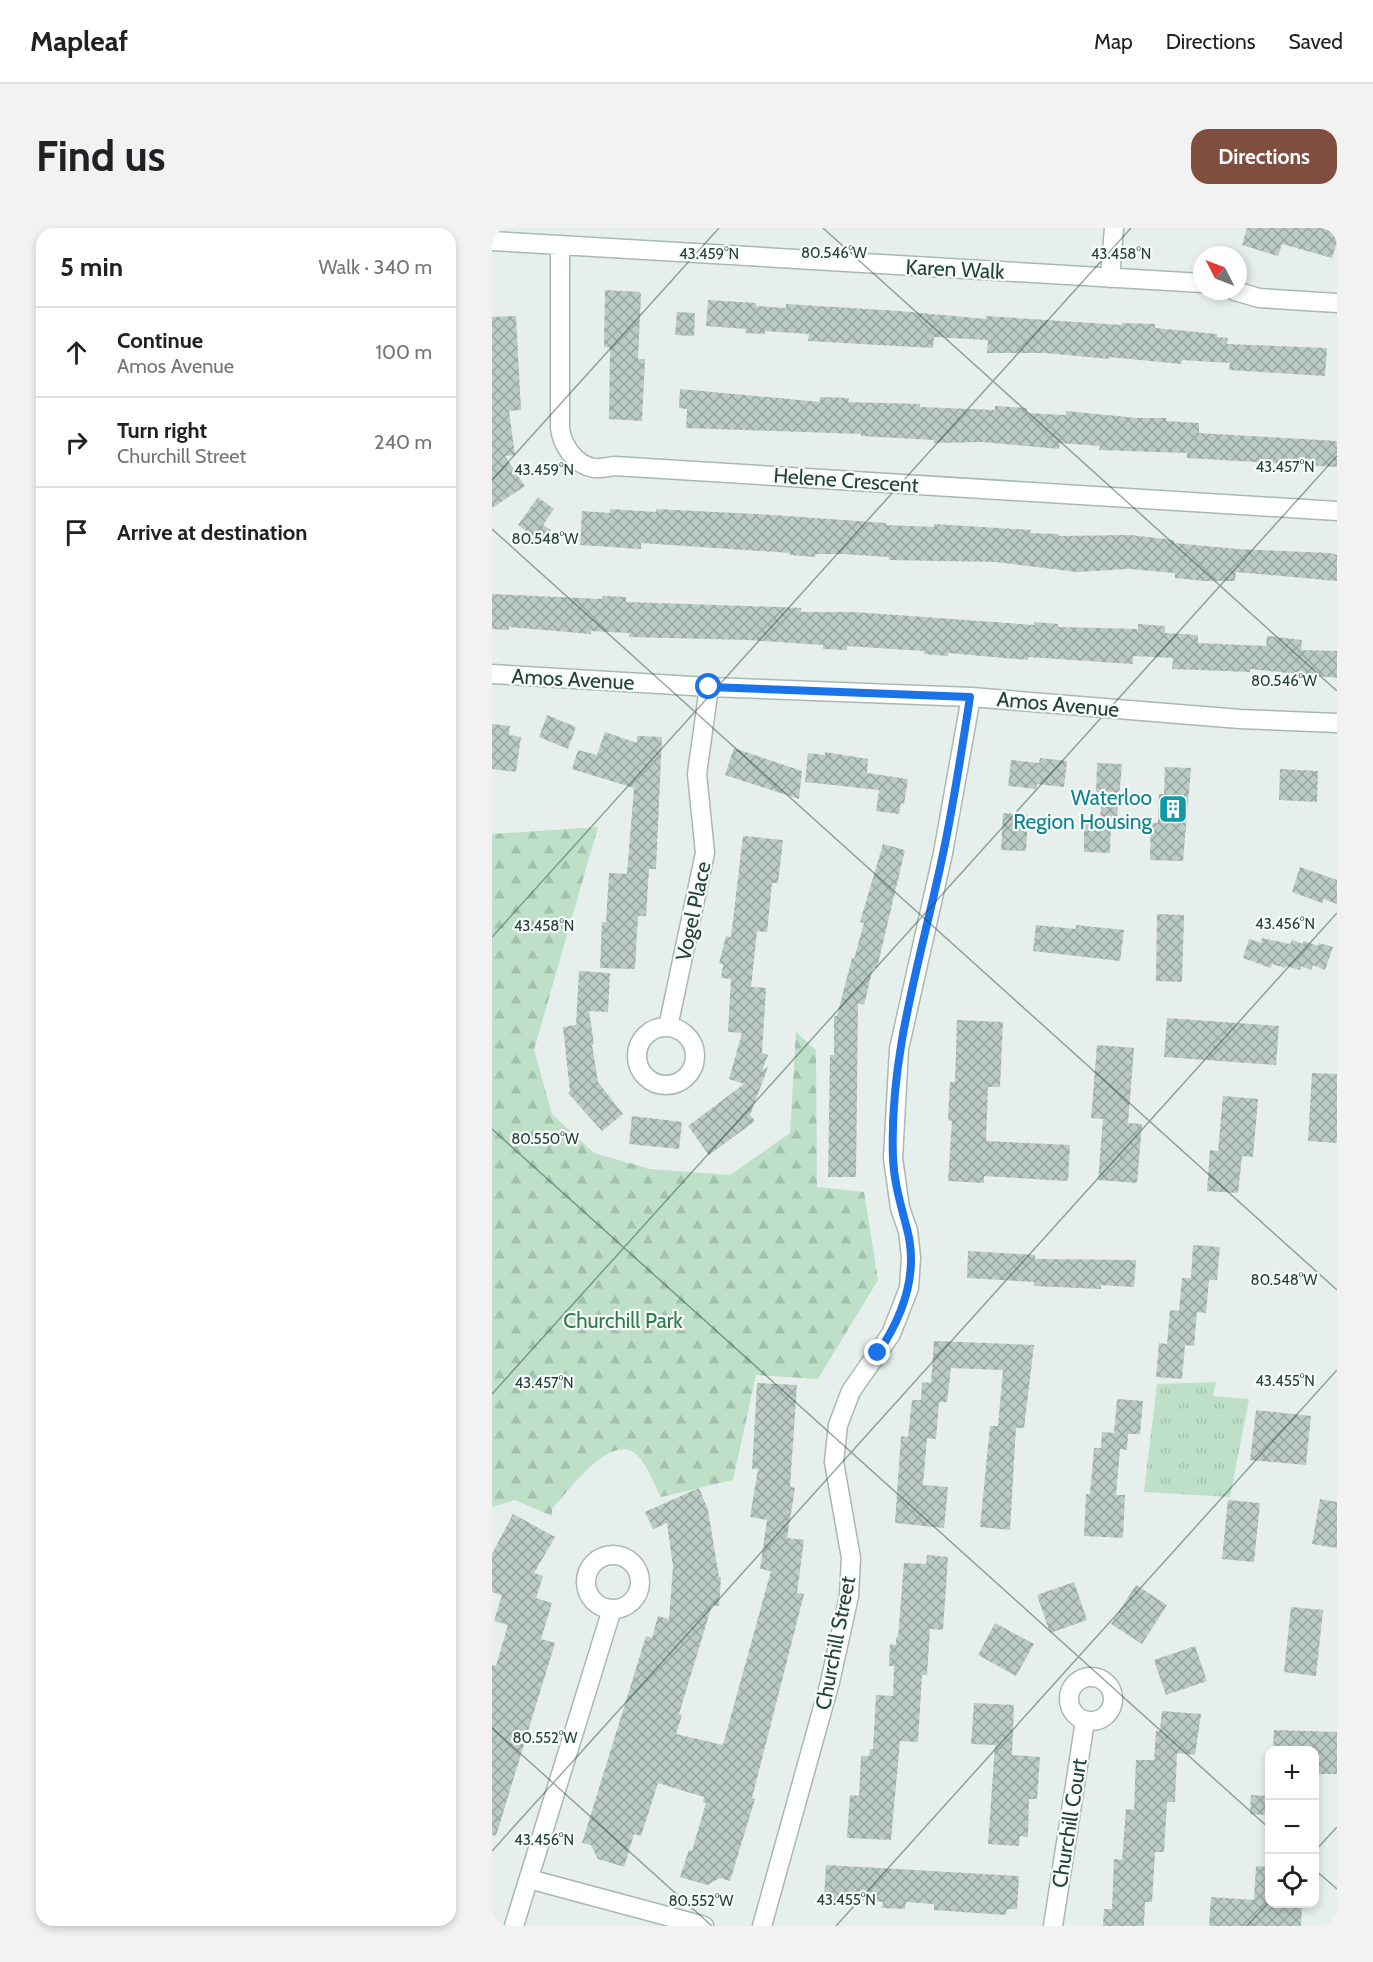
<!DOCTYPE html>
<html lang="en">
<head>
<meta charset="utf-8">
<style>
  body { margin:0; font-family:Cabin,sans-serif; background:#f2f2f2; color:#202124 }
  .controls { position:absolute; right:18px; bottom:18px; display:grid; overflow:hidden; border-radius:12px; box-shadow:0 3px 9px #0003 }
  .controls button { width:54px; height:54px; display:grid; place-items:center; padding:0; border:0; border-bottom:2px solid #e0e0e0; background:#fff; color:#202124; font:30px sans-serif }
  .compass { position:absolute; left:701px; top:18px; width:54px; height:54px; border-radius:50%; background:#fff; box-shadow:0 3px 9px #0003; rotate:312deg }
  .stop { position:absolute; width:18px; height:18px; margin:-14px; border:4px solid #1a73e8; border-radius:50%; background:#fff }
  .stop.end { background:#1a73e8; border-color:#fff; box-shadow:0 2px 6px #0008 }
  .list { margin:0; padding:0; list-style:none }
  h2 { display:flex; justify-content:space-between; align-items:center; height:78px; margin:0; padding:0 24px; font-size:26px }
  h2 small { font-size:20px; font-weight:400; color:#757577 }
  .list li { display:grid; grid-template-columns:39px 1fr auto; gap:18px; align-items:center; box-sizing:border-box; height:90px; padding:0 24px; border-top:2px solid #e0e0e0 }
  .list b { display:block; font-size:22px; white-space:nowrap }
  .list p { margin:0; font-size:20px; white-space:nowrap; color:#757577 }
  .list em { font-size:20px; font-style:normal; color:#757577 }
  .icon { flex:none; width:33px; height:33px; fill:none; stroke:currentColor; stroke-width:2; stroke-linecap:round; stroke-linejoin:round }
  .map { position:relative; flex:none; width:845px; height:1698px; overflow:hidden; border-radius:18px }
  header { display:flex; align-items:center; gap:36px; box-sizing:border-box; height:84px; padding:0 30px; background:#fff; border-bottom:2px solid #e0e0e0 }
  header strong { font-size:28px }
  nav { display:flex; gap:33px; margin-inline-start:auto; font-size:21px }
  .intro { display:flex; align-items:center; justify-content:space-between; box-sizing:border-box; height:144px; padding:0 36px }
  h1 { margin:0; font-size:42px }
  .button { padding:15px 27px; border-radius:18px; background:#7f4e3f; color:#fff; font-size:21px; font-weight:700 }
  main { display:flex; gap:36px; padding:0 36px }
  aside { flex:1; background:#fff; border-radius:18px; box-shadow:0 3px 9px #0003 }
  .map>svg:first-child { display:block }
</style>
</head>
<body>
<header>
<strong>Mapleaf</strong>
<nav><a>Map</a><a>Directions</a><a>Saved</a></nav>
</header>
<div class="intro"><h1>Find us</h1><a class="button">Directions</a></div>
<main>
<aside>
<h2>5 min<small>Walk · 340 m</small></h2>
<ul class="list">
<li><svg class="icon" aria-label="ahead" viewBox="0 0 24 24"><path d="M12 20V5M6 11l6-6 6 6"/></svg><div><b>Continue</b><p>Amos Avenue</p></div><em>100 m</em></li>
<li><svg class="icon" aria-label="right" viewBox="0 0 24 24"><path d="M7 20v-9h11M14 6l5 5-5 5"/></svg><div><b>Turn right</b><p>Churchill Street</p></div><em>240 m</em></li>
<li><svg class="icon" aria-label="arrive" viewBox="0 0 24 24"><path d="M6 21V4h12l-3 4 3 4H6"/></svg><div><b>Arrive at destination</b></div></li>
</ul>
</aside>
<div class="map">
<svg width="845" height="1698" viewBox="0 0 845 1698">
  <defs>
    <pattern id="grass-tufts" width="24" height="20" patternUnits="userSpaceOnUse" patternTransform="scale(1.5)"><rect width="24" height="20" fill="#bfe0c8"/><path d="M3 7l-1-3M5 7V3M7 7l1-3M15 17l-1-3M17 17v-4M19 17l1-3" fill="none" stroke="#a4c1ad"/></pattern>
    <pattern id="forest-firs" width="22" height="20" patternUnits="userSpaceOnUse" patternTransform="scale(1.5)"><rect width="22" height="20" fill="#bfe0c8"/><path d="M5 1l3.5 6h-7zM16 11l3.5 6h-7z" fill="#a4c1ad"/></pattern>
    <pattern id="building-cross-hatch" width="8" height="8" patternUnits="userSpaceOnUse" patternTransform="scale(1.5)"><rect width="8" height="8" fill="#bbcac4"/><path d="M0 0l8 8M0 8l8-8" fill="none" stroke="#98a6a0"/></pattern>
  </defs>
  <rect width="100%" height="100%" fill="#e6efeb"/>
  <path fill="url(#grass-tufts)" d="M724,1154l-3,14 36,3 -19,98 -86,-5 13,-108z"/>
  <path fill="url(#forest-firs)" d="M106,599l-64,223 18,64 42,39 56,16 80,6 60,-42 6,-101 20,18 1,137 47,5 14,88 -60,99 -62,-4 -23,105 -72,17c-7,-12 -13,-31 -23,-41 -26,-27 -70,36 -86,53v7l-37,-16 -23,7v-673z"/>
  <path fill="url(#building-cross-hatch)" d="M755,0h78l12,4v10l-5,16 -50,-14 -4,12 -36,-11z
    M113,62l35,2 1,3 -3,64h7l-3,62 -33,-2 1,-71 -6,-1z
    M216,72l48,3v3l30,2v-4l113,7 87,8v-3l136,9v-2l33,1v4l62,6v3l11,1 -1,6 100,4 -2,28 -96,-6 1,-7 -48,-3 -1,4 -72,-7v2l-64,-6h-58l1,-13 -54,-3 -1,11 -125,-7 1,-7 -44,-3v3l-20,-1 1,-4 -40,-3z
    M185,84l18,1 -1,23 -19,-1z
    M24,88l5,94 -12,1 6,44 -10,1 20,30 -33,22v-191z
    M188,161l140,13v-5l29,1 -1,4 72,2v3l75,3v-4l32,2v5l39,2v-4l71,7h29v3l33,2v10l138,8v26l-150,-9v-5l-88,-3 1,-4 -40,-3 -1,6 -76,-7 -49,1v-3l-73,-4v-2l-175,-6 1,-19 -8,-1z
    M46,269l16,12 -11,16 8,5 -9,12 -24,-17z
    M118,281l46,3v-3l117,6 113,8v2l48,2v-3l97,6 -1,3 29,1v2l71,-1 44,5v3l63,6 93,4 7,2v26l-101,-9 -1,9h-31l-29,-3v-5l-46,-4 -52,3 -81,-10 -107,-2v-3l-47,-3h-27v3l-25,-2v-2l-149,-10v6l-61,-4 2,-34 28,2z
    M0,366l110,5 1,-3 23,1v5l152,5 23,1v4h53l180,13v-3l24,2v3l80,2v-5l27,2v7l33,2v8l68,3 1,-10 35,4 -1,10 36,1v27l-87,-9v3l-78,-3 1,-11 -40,-2v8l-105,-7v3l-80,-7v3l-24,-2v-3l-77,-5v4l-24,-1v-4l-75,-5 -119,-3v-4l-38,-2v3l-82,-7v3l-17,-1z
    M55,487l29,12 -8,22 -29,-12z
    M0,496l18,2 -1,9 12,2 -5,35 -24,-3z
    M113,504l32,11v-7l25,1 -6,132h-7l-3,47h-8l-3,53 -35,-1 2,-46h4l3,-49 18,1 7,-86 -62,-19 6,-19 19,5z
    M242,520l68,23 -3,28 -74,-24z
    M333,524l43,7 -1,14 41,6 -4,25 -3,-1 -2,11 -23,-3 3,-21 -74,-8 3,-29 17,2z
    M548,530l27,3 -3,26 -27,-3 -1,5 -28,-3 3,-26 28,3z
    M605,535l25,1 -5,56h-6l-1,33 -26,-1v-34l16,1 2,-22 -6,-1z
    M673,539l26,1 -8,93 -33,-1 1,-37h7l1,-29h5z
    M788,541l38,2 -1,31 -38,-2z
    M511,585l25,2 -2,36 -25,-1z
    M251,608l40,4 -5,43h-6l-5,49 -10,-1 -6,56 15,1 -4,65 6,2 -6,15 6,-3 -18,48 5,6 -46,34 -21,-29 56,-42 -15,-5 13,-46 -14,-1 3,-53 -10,-1 2,-14h-4l7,-28 5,1z
    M391,616l22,6 -28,118h-4l-9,37 -6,-2 -2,174h-28l2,-122h4v-39h3l15,-58 2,1 10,-36 -4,-1z
    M808,639l37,13v24l-13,-5 -2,4 -30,-11z
    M665,686l27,1 -2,67 -26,-1z
    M544,697l40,4v-4l48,5 -4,31 -87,-10z
    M770,710l28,6 2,-4 11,4 1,-3 14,5 1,-3 14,4 -8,23 -12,-5 -2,5 -10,-4 -1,4 -14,-4 -1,2 -13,-4 -1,4 -28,-10 6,-19 12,4z
    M87,743l31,2 -2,39 -19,-1 5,33 -2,1 6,37 25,32 -21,17 -34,-38 2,-2 -7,-64 13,-2z
    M675,790l112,8 -3,39 -112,-8z
    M465,792l46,2 -3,65h-12l-2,54 84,4 -2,36 -84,-5v7l-36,-2 4,-60 -4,-1 2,-38h5z
    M605,817l37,3 -6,75 14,1 -5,59 -39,-3 5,-61 -12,-1z
    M820,845l25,1v69l-29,-2z
    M731,868l35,3 -5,58 -11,-1 -4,37 -31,-2 3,-41 8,1z
    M140,888l50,6 -3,27 -50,-5z
    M701,1017l27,2 -3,33h-8l-3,33 -9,-1 -3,34 -9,-1 -3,34 -26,-2 3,-34 8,1 3,-34 9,1 3,-33h9z
    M476,1023l67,4v4l101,1 -2,27 -33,-2v4l-67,-3v-4l-67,-4z
    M442,1113l100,4 -10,83h-8l-6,102 -30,-3 10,-101h8l5,-56 -52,-2 -4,34h-8l-3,37 -9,-1 -4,47 25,2 -4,41 -49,-5 6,-87 7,1 4,-37h9l1,-18 9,1z
    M265,1155l40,2 -7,102 5,1 -8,50 17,2 -7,53 7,1 -52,204 3,1 -25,82 -10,-3 -13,7 -27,-8 9,-27 3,1 14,-48 -3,-1 1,-5 -46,-14 -17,53 -7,-2 -10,33 -26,-8 -7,-14 -9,-2 64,-207 6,2 6,-22 11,3 4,-52 -6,-44 -14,6 -8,-17 54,-24 9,22 11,67h2l-2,29 -7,-1 -33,109 3,1 -6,19 47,11 48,-174 -11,-2 7,-49 -17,-3 8,-48h-6z
    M625,1171l26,2 -3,33h-12l-1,16 -7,-1 -4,46h9l-2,43 -39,-2 2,-42h4l4,-46h7l1,-16 12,1z
    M764,1182l55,6 -5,49 -56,-5z
    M828,1271l17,3v46l-25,-4z
    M736,1272l32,3 -6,59 -32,-3z
    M21,1286l42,23 -21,36 9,3 -7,22 16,5 -11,36 14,4 -59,193 -4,-1v-170l4,1 12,-41 -14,-4 8,-26 -10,-3v-38z
    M435,1327l21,2 -5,73 -13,-1 -3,46h-5l-4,67 -18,-1 -9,99 -44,-2 3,-43 9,1 2,-40h8l1,-7h3l3,-54 17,1 1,-30h-5l1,-22 6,1v-8h2l6,-74 22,1z
    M582,1354l13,38 -37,13 -13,-38z
    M644,1357l31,20 -25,39 -31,-20z
    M799,1379l32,3 -7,66 -32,-4z
    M503,1395l39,21 -18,32 -38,-21z
    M703,1418l12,35 -41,14 -12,-35z
    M482,1475l40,2 -2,50 28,2 -3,42h-8l-1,38 -8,-1 -1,10 -31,-2 7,-99 -24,-1z
    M670,1483l39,3 -6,41 -18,-2 -2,49h-8l-3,50h-9l-3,50h-7l-1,24h-41l1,-17h8l2,-50 8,1 4,-51 8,1 2,-50h18l2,-29h4z
    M782,1502l63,2v42h-23v-24h-41z
    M759,1567l18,1v19l-19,-1z
    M334,1637l193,11 -2,33h-10l-1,6 -72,-5v-6l-28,-2 -1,7 -23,-1 1,-6 -31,-3v6l-21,-1v-6h-7z
    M764,1638l13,1v37h33l-1,22h-92l2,-29 43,3z"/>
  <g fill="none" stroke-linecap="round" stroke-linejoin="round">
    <g stroke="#a8b8b2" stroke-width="21">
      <path id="minor" d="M0,13l710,42
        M68,17v183c2,17 15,37 34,40 6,1 14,-1 20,-2l723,45
        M618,50l4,-50
        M743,63l24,7 78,5
        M0,446l217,13 262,10 269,22 97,4
        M176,799l37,-174 -8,-79 12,-87
        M145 828a29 29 0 1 1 58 0a29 29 0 1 1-58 0Z
        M94 1354a27 27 0 1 1 54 0a27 27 0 1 1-54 0Z
        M577 1471a22 22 0 1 1 44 0a22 22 0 1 1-44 0Z
        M37,1651l175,47
        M22,1698l98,-317
        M270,1698l68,-244 19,-86 2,-38 -17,-96 4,-37 13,-34 40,-57 18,-46 2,-31 -3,-26 -8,-23 -7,-50 6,-109 44,-196 28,-156
        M561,1698l32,-205"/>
    </g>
    <use href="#minor" stroke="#fff" stroke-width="18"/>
  </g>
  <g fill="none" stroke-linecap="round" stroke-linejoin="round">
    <path stroke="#1a73e8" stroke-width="8" d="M217,459l261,10c-8,52 -16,105 -27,157 -21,101 -54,200 -50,304 1,25 8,47 14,71 12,45 -4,87 -29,124"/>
  </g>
  <path fill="none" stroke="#24423a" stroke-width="1.5" stroke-opacity="0.45" d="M331,0l514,463M0,252l227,-252M0,301l845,761M0,709l639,-709M0,901l778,700M0,1166l845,-938M0,1500l220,198M0,1623l845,-938M822,1624l23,-25M822,1641l23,20M344,1698l501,-556M755,1698l23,-25"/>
  <defs>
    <g id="building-square" transform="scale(1.5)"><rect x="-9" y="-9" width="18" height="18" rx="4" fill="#0f9aa8" stroke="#f7fbf9"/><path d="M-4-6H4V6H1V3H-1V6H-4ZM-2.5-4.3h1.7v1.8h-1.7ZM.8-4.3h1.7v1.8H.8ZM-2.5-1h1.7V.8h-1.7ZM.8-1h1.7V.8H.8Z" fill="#fff"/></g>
  </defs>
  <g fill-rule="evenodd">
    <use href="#building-square" x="681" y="581"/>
  </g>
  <g text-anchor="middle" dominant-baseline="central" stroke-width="4.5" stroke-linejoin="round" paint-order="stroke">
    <g font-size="21" fill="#24423a" stroke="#f7fbf9">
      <text transform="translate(463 41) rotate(3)">Karen Walk</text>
      <text transform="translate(354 252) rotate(4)">Helene Crescent</text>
      <text transform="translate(81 451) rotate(3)">Amos Avenue</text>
      <text transform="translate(566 476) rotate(5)">Amos Avenue</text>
      <text transform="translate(201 683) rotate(-78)">Vogel Place</text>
      <text transform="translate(343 1415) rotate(-79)">Churchill Street</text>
      <text transform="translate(577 1595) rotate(-81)">Churchill Court</text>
    </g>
    <g font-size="21" fill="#0d838f" stroke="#f7fbf9" text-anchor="end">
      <text x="660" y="569">Waterloo<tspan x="660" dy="24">Region Housing</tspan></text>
    </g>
    <g font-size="21" fill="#2d7a4b" stroke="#f7fbf9">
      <text x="131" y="1092">Churchill Park</text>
    </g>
  </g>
  <g font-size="15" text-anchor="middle" fill="#24423a" stroke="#f7fbf9" stroke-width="4.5" stroke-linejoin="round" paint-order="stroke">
    <text x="342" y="30">80.546°W</text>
    <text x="217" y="31">43.459°N</text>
    <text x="629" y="31">43.458°N</text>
    <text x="793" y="244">43.457°N</text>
    <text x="52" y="247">43.459°N</text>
    <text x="53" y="316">80.548°W</text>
    <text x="792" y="458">80.546°W</text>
    <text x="793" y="701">43.456°N</text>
    <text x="52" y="703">43.458°N</text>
    <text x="53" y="916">80.550°W</text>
    <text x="792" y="1057">80.548°W</text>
    <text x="793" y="1158">43.455°N</text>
    <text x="52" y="1160">43.457°N</text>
    <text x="53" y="1515">80.552°W</text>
    <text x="52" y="1617">43.456°N</text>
    <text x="354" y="1677">43.455°N</text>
    <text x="209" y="1678">80.552°W</text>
  </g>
</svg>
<div class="controls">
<button>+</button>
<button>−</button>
<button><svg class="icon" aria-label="locate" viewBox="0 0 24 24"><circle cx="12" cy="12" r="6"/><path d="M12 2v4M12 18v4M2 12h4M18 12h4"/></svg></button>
</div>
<svg class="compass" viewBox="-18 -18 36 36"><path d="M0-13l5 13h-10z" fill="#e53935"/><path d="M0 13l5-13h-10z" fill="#757577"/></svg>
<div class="stop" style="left:217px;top:459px"></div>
<div class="stop end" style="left:386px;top:1125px"></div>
</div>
</main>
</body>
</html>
